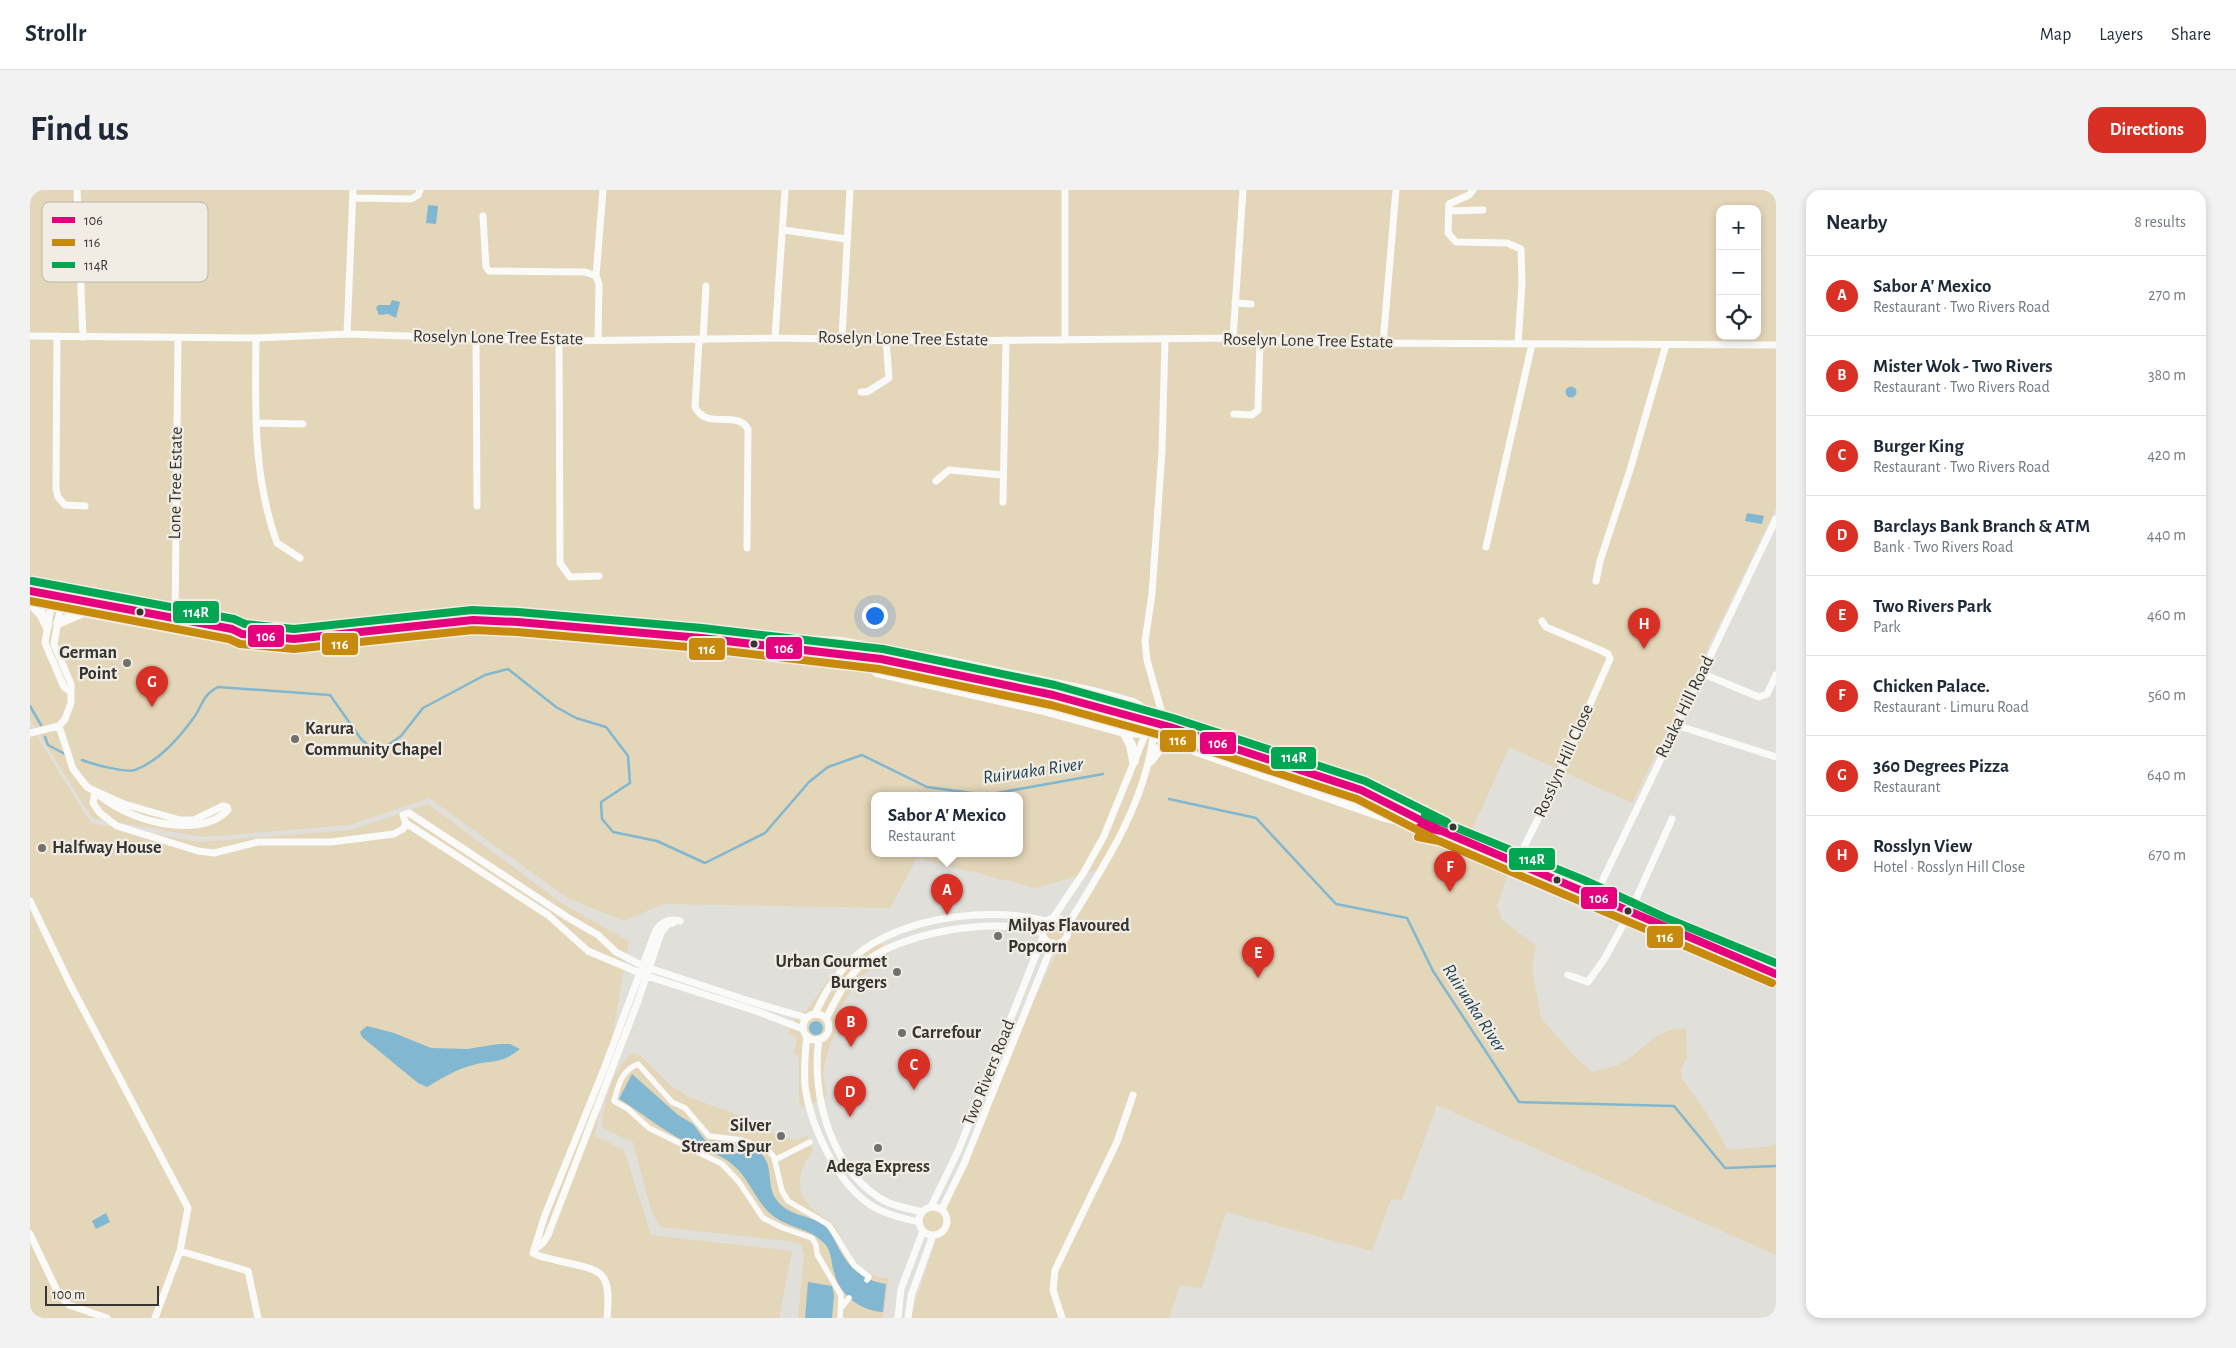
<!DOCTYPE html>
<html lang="en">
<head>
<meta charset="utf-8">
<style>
  body { margin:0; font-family:"Alegreya Sans",sans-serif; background:#f2f2f3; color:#1f2937 }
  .controls { position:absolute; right:15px; top:15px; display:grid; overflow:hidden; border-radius:10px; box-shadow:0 2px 8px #0003 }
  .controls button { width:45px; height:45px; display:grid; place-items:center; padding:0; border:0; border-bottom:1px solid #e0e1e3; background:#fff; color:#1f2937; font:25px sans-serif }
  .scale { position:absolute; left:15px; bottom:12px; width:114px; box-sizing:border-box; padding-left:5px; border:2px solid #373532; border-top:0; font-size:14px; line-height:18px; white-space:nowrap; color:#373532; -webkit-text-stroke:4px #f1ede4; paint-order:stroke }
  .you { position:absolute; left:844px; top:425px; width:18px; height:18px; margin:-12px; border:4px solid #fff; border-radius:50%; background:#1a73e8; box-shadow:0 0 0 8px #1a73e833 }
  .badge { display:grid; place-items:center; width:32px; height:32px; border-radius:50%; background:#d93025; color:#fff; font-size:16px; font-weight:700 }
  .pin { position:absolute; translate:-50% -41px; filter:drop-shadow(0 1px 2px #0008) }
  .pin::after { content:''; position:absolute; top:26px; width:18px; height:15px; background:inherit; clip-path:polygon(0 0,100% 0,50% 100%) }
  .popup { position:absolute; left:841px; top:602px; width:152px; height:65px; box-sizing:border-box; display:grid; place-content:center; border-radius:10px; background:#fff; filter:drop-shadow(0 1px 4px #0005); font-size:16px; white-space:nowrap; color:#747a83 }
  .popup b { font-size:19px; color:#1f2937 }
  .popup::after { content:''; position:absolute; left:50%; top:100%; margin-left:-10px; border:10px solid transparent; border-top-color:#fff }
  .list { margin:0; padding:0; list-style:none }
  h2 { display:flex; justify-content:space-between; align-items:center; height:65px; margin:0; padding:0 20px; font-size:21px }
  h2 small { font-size:16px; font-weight:400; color:#747a83 }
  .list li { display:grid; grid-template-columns:32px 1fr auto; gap:15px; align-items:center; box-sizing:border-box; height:80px; padding:0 20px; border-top:1px solid #e0e1e3 }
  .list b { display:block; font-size:19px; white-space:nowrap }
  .list p { margin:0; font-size:16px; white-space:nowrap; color:#747a83 }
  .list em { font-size:16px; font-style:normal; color:#747a83 }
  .icon { flex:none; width:28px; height:28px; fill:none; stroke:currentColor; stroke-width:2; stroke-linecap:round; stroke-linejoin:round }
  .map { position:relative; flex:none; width:1746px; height:1128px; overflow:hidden; border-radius:15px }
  header { display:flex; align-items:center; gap:30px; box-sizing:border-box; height:70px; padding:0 25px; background:#fff; border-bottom:1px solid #e0e1e3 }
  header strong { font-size:24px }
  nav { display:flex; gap:28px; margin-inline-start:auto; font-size:18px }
  .intro { display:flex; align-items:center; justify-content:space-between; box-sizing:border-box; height:120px; padding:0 30px }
  h1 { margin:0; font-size:35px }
  .button { padding:12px 22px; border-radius:15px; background:#d93025; color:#fff; font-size:18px; font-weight:700 }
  main { display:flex; gap:30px; padding:0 30px }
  aside { flex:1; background:#fff; border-radius:15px; box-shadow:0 2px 8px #0003 }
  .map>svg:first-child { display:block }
</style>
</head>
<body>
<header>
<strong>Strollr</strong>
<nav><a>Map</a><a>Layers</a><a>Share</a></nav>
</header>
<div class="intro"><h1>Find us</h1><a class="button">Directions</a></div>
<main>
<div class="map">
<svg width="1746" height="1128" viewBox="0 0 1746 1128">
  <rect width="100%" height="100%" fill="#e1dfda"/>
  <path fill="#e4d6b8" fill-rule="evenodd" d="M0,0h1746v318l-144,295 -123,-56 -46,103 47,18 -13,38 5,14 34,26 -4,22 9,50 33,38 18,16c9,-3 22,-4 30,-9 23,-13 36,-37 64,-34l1,28 -6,12 1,10 24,33 22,38 45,-4 3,-3v112l-339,-150 -35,95 -11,-1 -19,52 -146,-39 -24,76 -22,-3 -11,33h-259l28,-85 -8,-1 -5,-3 -3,-11 9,-9 5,1 8,4c30,-94 76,-185 119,-274l-9,2 -8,-3c-8,-22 14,-28 21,-8l31,-61 -62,18 -119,-30 -27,50 -227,-4 -39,17 -55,-22 -140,-101 -79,27 -147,12 -111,-19 -62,-98zM1690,19h37v127h-37zM844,606h146v58h-146z
    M0,535l61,98 108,19 152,-12 77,-26 135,100 66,37 -34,195 29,14 27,85 141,16 -13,67h-749z
    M847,747l12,17 -29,23 -21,33 2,12 -11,21 -7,29 4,24 -25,12 -3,-8v-43l-5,-4 3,-15 -9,-6 7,-8v-13l8,2 4,-3 25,-35 22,-23z
    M603,863l8,3 30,30 20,12 61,22 9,10 34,10 12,-4 6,14c-15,21 -21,42 2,61 6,5 15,9 19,14 4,5 5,13 8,18 11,19 24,36 47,35l-6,40h-85l6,-63 -3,-11 -12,-3 -129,-14 -9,-17 -18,-68 -31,-14c1,-25 10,-61 31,-75z"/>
  <path fill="#81b7d0" d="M398,15l10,1 -2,18 -10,-1z
    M362,110l8,2 -4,16 -8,-4 -9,1 -3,-7 2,-3h12z
    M1535.5 202a5.5 5.5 0 1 1 11 0a5.5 5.5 0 1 1-11 0Z
    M1717,323l17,3 -2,8 -17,-3z
    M779 838a7 7 0 1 1 14 0a7 7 0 1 1-14 0Z
    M337,836l27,7 37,15 36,1 32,-5h11l10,5c-20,16 -26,10 -47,16 -16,4 -31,13 -46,22l-9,-4 -56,-46 -2,-5z
    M602,884l46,41 15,9 15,20c17,2 37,-1 52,9 14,10 6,33 16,46 11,17 31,15 46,25 8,5 11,13 15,21 12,23 24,35 49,39l-3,28c-22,-1 -44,-17 -49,-40 -3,-9 -2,-20 -9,-28 -15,-16 -37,-16 -53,-29 -17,-14 -22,-36 -39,-50 -14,-13 -34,-16 -51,-25 -23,-12 -41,-28 -63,-41z
    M76,1023l4,9 -14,7 -4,-8z
    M778,1092l24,4 2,9 -2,23h-27z"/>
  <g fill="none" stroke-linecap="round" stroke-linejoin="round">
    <path stroke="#81b7d0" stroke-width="2.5" d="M0,516l11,19
      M15,547l3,8 17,9
      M52,570c10,4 43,13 53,10 24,-9 45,-33 60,-54 9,-14 7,-20 23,-29l112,8 31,44 11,10 13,-2 16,-11 22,-28 62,-33 23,-6 48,38 20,11 30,9 22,29 2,27 -29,19 1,17 11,13 44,9 48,22 60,-30 44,-51 19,-15 34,-12 65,32 59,8 117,-21
      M1139,609l87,19 80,86 71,14 26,53 86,131 155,4 51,62 51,-2"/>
    <path stroke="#fafaf9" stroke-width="5.5" d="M745,970l35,-18
      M811,1118l8,-10
      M810,1128l1,-23 -24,-41 -1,-9 -4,-7 -29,-10 -20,-10 -24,-36 -17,-18 -73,-36 -21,-19 -14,-8c5,-17 7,-30 24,-37l34,38 13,6 24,28 33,4 26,10 6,7 8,34 6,10 41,24 25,40 15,12 -2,3"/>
    <path stroke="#fafaf9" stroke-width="7" d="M47,0l6,147
      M1443,0l-4,5 -20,9 -1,29 8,9 51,1 14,6 1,34 -4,61
      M323,8l58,1 7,-4 2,-5
      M1419,21l34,-1
      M453,26l3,51 3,4 96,1 11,4 3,8 -1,56
      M754,40l62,9
      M566,86l7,-86
      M1205,113l16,1
      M317,144l6,-144
      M0,146l226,2 91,-4 212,7 216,-3 181,3 277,-3 108,5 435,2
      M27,146l-1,153 2,8 7,8 20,1
      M226,148c-1,69 -3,139 21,205l23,15
      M745,148l10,-148
      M812,148l8,-148
      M1203,148l10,-148
      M446,149l1,167
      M669,150l-4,67c12,24 41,2 53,22l-1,119
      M673,150l3,-54
      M1035,150v-150
      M529,151l1,222 10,14 29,-1
      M1353,153l13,-153
      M831,202h6l22,-14 -3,-39
      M1204,224l18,1 6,-5 2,-71
      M226,233l47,1
      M906,291l13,-11 54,5
      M973,312l3,-162
      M1456,357l46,-203
      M1566,391l4,-20 30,-91 36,-125
      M23,404l-8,49 19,44 6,4
      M145,433l3,-285
      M1671,483l58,24 8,-3 9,-19
      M1133,527l-16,-57 -2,-19 7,-47 10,-143 3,-112
      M1646,535l100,32
      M29,536l14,43 14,18 8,4 29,13 56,16h14l29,-14 4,1 1,3c-30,32 -106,9 -133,-19
      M0,543l29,-7 6,-7 6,-16v-19l-17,-40 7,-40
      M65,601l-2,12 7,10 17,13 81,25 16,2 44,-11h73l63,-8 9,-5 3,-6
      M1486,673l30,-60 64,-144 -2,-5 -8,-4 -54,-23 -4,-6
      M1565,706l181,-377
      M0,711l40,83 118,224 -8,43 -25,67
      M1023,728l31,-46 20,-36 41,-101
      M1012 741a13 13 0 1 1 26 0a13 13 0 1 1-26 0Z
      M1037,736c35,-57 77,-120 86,-188
      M1538,785l20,7 17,-24 25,-46 42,-93
      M785,824c12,-27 30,-54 57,-70 47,-28 120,-37 174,-23
      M773 837a13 13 0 1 1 26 0a13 13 0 1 1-26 0Z
      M796,829c9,-18 18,-37 33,-52 36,-34 137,-52 183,-34
      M773,839l-44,-17 -112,-36 -59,-25 -40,-36 -142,-92 -3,-8 6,-2 158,104 31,18 18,17 27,14 106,35 58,17
      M777,846c-2,17 -3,33 -2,50 5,39 31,95 64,118 15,10 33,14 50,18
      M789,849c-9,56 14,138 70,164 10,4 22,6 33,9
      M889 1031a14 14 0 1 1 28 0a14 14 0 1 1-28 0Z
      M901,1017l28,-58 84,-212
      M912,1019l22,-45 89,-221
      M0,1044l29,61 10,10 38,13
      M504,1060l9,-7 5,-8 90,-234 23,-68 6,-8 6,-2
      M150,1061l68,20 10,47
      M577,1128c5,-52 -7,-47 -52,-58 -7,-2 -16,-3 -22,-7l12,-38 59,-146 52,-139c6,-9 13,-12 24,-9
      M868,1128l3,-29 22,-58
      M878,1128l3,-22 22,-61
      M1032,1128l-9,-28 2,-20 62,-128 16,-47"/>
    <path stroke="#fafaf9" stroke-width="10" d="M0,401l202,38 10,5 52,5 179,-19 45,2 183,16 180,21 172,36 117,32 191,63 81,41
      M0,412l144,27 58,8 10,-3
      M1,413l11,12 5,11
      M28,433l23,-10
      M724,447l86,5 107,19 150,32 36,10 16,10
      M795,468l101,16 132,30 237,70 94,36
      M847,482l163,37 84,23 19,1
      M1133,527l126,39 29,12
      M1094,542l7,13 3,16
      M1127,547l228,80 57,14 334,143
      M1120,571l9,-12 10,-6"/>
    <g stroke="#f1ede4" stroke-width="11">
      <path id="bus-1" d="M0,401l202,38 10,5 52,5 179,-19 45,2 183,16 180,21 172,36 117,32 191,63 81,41
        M1390,637l22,4 334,143"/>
    </g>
    <g stroke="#f1ede4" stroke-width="11">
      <path id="bus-2" d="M0,411l199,38 11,5 54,5 179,-19 44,2 183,16 179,21 172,36 116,32 190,62 80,41
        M1388,647l21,4 333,142"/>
    </g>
    <g stroke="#f1ede4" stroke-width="11">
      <path id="bus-3" d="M2,391l202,38 11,5 49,5 178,-19 46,2 184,16 181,21 172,36 118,33 192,63 82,41
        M1395,625l159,65 82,38 110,45"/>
    </g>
    <use href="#bus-1" stroke="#e5007d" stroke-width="8"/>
    <use href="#bus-2" stroke="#c78a0c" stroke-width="8"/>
    <use href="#bus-3" stroke="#00a651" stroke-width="8"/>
  </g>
  <g fill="#373532" stroke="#f1ede4" stroke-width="2">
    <circle cx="110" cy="422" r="4.5"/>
    <circle cx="724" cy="454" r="4.5"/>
    <circle cx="1423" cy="637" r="4.5"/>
    <circle cx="1527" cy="690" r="4.5"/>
    <circle cx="1598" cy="721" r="4.5"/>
  </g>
  <g fill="#72706d" stroke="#f1ede4" stroke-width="2">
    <circle cx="97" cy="473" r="5"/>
    <circle cx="265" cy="549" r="5"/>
    <circle cx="12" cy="658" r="5"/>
    <circle cx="968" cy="746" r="5"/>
    <circle cx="867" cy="782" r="5"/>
    <circle cx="872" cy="843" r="5"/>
    <circle cx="751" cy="946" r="5"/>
    <circle cx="848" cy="958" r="5"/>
  </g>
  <g text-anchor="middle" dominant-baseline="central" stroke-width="4.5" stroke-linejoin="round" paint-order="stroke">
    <g font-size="18" fill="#373532" stroke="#f1ede4">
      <text transform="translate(468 148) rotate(1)">Roselyn Lone Tree Estate</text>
      <text transform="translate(873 149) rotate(1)">Roselyn Lone Tree Estate</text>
      <text transform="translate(1278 151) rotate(1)">Roselyn Lone Tree Estate</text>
      <text transform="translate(146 293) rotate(-89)">Lone Tree Estate</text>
      <text transform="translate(1655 517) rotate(-64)">Ruaka Hill Road</text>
      <text transform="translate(1534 571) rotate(-66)">Rosslyn Hill Close</text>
      <text transform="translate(959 883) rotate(-68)">Two Rivers Road</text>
    </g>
    <g font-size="18" font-weight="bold" fill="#373532" stroke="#f1ede4" text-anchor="start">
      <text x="87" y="463" text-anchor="end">German<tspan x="87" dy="21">Point</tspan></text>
      <text x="275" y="539">Karura<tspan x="275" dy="21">Community Chapel</tspan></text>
      <text x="22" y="658">Halfway House</text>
      <text x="978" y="736">Milyas Flavoured<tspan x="978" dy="21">Popcorn</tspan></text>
      <text x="857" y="772" text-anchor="end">Urban Gourmet<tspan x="857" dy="21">Burgers</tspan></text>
      <text x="882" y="843">Carrefour</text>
      <text x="741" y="936" text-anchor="end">Silver<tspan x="741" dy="21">Stream Spur</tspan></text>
      <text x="848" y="977" text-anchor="middle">Adega Express</text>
    </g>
    <g font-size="19" font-style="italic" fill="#1c3f50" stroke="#f1ede4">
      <text transform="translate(1003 581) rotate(-8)">Ruiruaka River</text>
      <text transform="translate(1444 818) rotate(57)">Ruiruaka River</text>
    </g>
  </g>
  <rect x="12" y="12" width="166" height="80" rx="8" fill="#f1ede4" stroke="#b9b6af" stroke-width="1"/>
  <rect x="22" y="27" width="23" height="6" fill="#e5007d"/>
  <rect x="22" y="49" width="23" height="7" fill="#c78a0c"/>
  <rect x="22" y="72" width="23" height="6" fill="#00a651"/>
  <g font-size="14" fill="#373532">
    <text x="54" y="35">106</text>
    <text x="54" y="57">116</text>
    <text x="54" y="80">114R</text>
  </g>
  <g stroke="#f1ede4" stroke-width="2">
    <rect x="142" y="410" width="48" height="24" rx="5" fill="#00a651"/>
    <rect x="217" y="434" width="38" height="24" rx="5" fill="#e5007d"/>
    <rect x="291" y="442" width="38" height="24" rx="5" fill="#c78a0c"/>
    <rect x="735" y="446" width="38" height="24" rx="5" fill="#e5007d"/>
    <rect x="658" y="447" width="38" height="24" rx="5" fill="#c78a0c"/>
    <rect x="1129" y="539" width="38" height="24" rx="5" fill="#c78a0c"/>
    <rect x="1169" y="541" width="38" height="24" rx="5" fill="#e5007d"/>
    <rect x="1240" y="556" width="47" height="24" rx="5" fill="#00a651"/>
    <rect x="1478" y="657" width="48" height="24" rx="5" fill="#00a651"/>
    <rect x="1550" y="696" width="38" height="24" rx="5" fill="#e5007d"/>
    <rect x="1616" y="735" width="38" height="24" rx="5" fill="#c78a0c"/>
  </g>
  <g font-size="14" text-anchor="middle" font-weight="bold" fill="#fff">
    <text x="166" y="427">114R</text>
    <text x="236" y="451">106</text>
    <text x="310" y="459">116</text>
    <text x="754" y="463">106</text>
    <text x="677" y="464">116</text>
    <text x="1148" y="555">116</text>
    <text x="1188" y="558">106</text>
    <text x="1264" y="572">114R</text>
    <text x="1502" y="674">114R</text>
    <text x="1569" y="713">106</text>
    <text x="1635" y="752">116</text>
  </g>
</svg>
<div class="controls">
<button>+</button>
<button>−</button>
<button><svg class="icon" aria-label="locate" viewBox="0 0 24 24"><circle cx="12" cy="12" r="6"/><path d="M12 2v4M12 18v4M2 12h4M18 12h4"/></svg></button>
</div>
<div class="scale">100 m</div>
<div class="you"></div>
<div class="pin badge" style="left:917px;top:725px">A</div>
<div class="popup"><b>Sabor A' Mexico</b>Restaurant</div>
<div class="pin badge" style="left:821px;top:857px">B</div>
<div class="pin badge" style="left:884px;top:900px">C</div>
<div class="pin badge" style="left:820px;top:927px">D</div>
<div class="pin badge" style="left:1228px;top:788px">E</div>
<div class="pin badge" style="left:1420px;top:702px">F</div>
<div class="pin badge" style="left:122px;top:517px">G</div>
<div class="pin badge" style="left:1614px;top:459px">H</div>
</div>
<aside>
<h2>Nearby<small>8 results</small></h2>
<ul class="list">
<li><span class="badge">A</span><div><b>Sabor A' Mexico</b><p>Restaurant · Two Rivers Road</p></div><em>270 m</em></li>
<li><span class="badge">B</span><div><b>Mister Wok - Two Rivers</b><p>Restaurant · Two Rivers Road</p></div><em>380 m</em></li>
<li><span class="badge">C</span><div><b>Burger King</b><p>Restaurant · Two Rivers Road</p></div><em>420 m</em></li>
<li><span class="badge">D</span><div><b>Barclays Bank Branch &amp; ATM</b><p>Bank · Two Rivers Road</p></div><em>440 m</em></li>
<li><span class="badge">E</span><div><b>Two Rivers Park</b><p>Park</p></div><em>460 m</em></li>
<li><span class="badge">F</span><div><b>Chicken Palace.</b><p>Restaurant · Limuru Road</p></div><em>560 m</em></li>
<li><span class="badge">G</span><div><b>360 Degrees Pizza</b><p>Restaurant</p></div><em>640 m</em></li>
<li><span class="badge">H</span><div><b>Rosslyn View</b><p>Hotel · Rosslyn Hill Close</p></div><em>670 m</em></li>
</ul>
</aside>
</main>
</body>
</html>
